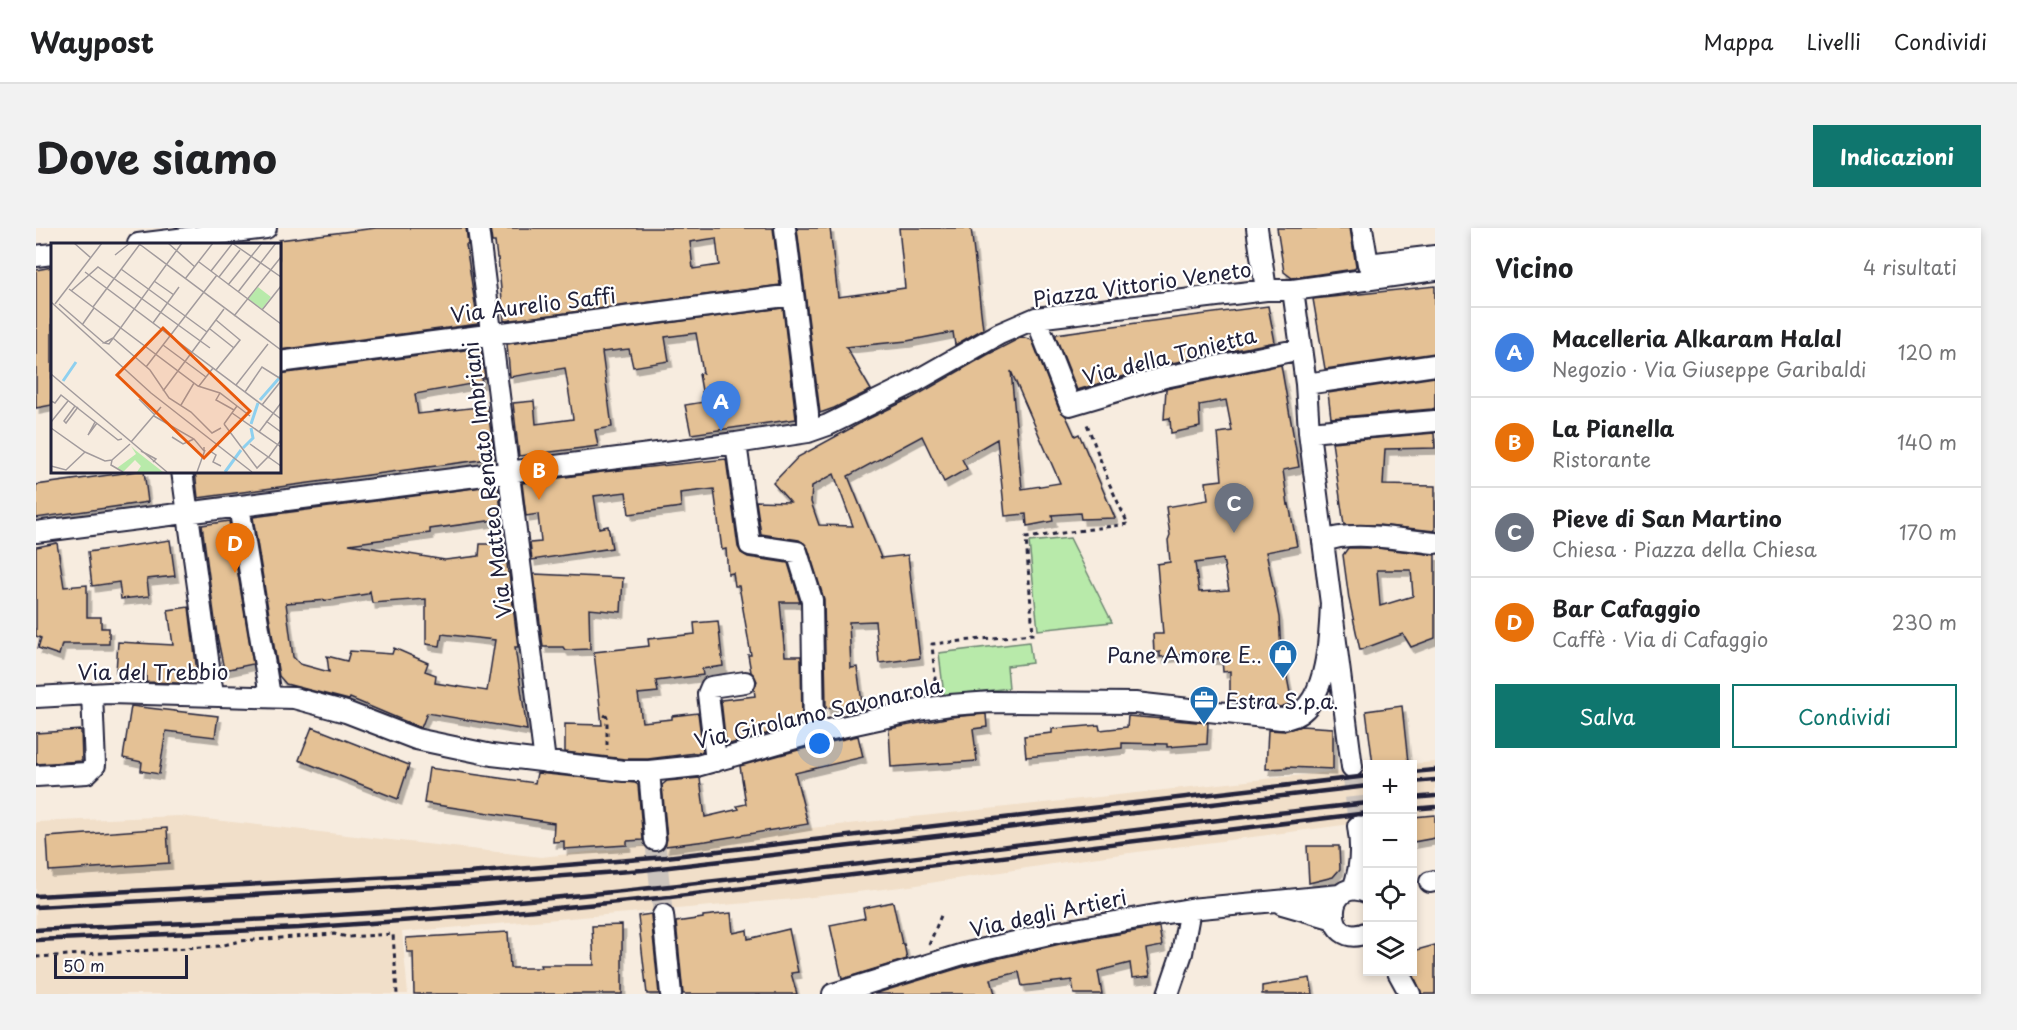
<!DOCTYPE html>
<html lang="it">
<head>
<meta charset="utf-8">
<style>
  body { margin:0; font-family:"Playpen Sans",sans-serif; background:#f2f2f2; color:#202124 }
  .controls { position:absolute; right:18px; bottom:18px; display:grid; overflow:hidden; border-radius:0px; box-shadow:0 3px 9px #0003 }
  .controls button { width:54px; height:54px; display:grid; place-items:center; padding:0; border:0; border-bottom:2px solid #e0e0e0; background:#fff; color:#202124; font:30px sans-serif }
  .scale { position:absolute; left:18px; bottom:15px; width:134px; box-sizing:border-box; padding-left:6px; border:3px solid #22223b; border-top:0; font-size:16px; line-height:21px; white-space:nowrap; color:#22223b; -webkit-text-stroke:4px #fff; paint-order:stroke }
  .you { position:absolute; left:784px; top:516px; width:21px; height:21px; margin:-15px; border:4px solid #fff; border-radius:50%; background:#1a73e8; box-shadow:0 0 0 9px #1a73e833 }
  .badge { display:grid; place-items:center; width:39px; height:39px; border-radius:50%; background:#0f766e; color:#fff; font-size:20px; font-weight:700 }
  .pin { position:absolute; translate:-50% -50px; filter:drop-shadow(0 2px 3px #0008) }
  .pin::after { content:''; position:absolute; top:32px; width:21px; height:18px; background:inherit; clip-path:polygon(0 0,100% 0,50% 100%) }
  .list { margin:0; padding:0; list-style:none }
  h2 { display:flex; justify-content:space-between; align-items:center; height:78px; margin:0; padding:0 24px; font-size:26px }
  h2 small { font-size:20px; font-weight:400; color:#757577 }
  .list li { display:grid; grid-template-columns:39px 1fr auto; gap:18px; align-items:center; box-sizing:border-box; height:90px; padding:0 24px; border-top:2px solid #e0e0e0 }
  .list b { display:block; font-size:22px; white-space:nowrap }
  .list p { margin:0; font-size:20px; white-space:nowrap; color:#757577 }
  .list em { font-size:20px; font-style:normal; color:#757577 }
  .actions { display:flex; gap:12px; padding:18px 24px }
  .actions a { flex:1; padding:14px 0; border:2px solid #0f766e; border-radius:0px; text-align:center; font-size:21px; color:#0f766e }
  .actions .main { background:#0f766e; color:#fff }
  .icon { flex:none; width:33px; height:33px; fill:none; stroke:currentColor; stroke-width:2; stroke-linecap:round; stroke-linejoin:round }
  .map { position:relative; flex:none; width:1399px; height:766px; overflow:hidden; border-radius:0px }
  header { display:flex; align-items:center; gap:36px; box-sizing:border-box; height:84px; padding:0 30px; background:#fff; border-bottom:2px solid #e0e0e0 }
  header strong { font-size:28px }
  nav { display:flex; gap:33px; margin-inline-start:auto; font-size:21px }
  .intro { display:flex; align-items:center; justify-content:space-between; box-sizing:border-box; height:144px; padding:0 36px }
  h1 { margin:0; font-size:42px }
  .button { padding:15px 27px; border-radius:0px; background:#0f766e; color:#fff; font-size:21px; font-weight:700 }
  main { display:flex; gap:36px; padding:0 36px }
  aside { flex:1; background:#fff; border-radius:0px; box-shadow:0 3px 9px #0003 }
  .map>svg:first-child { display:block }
</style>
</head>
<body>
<header>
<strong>Waypost</strong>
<nav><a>Mappa</a><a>Livelli</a><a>Condividi</a></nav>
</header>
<div class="intro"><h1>Dove siamo</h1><a class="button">Indicazioni</a></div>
<main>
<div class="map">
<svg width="1399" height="766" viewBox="0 0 1399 766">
  <defs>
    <filter id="shadow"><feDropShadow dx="3.5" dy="6" stdDeviation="0" flood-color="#0004"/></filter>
  </defs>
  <rect width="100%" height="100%" fill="#f7ecdf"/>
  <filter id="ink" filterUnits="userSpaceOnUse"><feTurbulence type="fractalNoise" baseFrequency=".0167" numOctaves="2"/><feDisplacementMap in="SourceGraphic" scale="12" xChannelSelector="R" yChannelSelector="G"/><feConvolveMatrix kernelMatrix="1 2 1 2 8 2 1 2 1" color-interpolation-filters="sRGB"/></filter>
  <g filter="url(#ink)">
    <path fill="#f1dfc9" d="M1399,534v54l-22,2 -1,-54h-3z
      M1332,540l-1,54 -276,36 -181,28 -115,13 -393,33 6,62h-372v-172l143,-6 362,41z"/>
    <path fill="#b8eaaa" stroke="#6d8672" stroke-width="1.5" d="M1034,310l42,84 -74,8 -9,-88z
      M993,414l3,21 -25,3 2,22 -65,8 -5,-43z"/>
    <path fill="#e4c195" stroke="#22223b" stroke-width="1.5" fill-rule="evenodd" filter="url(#shadow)" d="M340,0h90l2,17h-2l12,79 -199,26v-110z
      M454,0h283l7,57 -276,36 -6,-63h-1l-2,-16h-3zM680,10l3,27 -26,4 -3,-27z
      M761,0h33l8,69 67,-9 -6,-60h72l12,101 -28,16 -2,-13 -46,9 -61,6 25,43 -37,18 -14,5z
      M1241,0h73l6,38 -2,3 -62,9 -8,-6z
      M16,39v138l-16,3v-138z
      M1399,58v67l-110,16 -12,-70z
      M1232,78l7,36 -113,23 -85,25 -21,-53v-3l50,-7z
      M747,80l13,111 -105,15 -6,-29 19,-3 -5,-28 4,-1 -7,-40 -31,4 4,24 -36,6 -4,-18 -27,3 10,75 -17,3 3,16 -79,10 -6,-53 21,-2 2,23 37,-5 -8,-51 -55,9 -3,-33z
      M986,109l10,3 27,69 7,7 9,20 4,-2 36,84 -34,1 -1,-6 -28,2 1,6 -26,5 -1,-12 -21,2 -8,-77 -35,20 5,10 -23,13 -22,-46 -74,40 33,82 27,-3 12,103 -41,5 -4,-42 -26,1 2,46 6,-1 5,36 -36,5 -2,-109 -16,-51 -4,-5 -5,-3 -38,-6 -5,-33 34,1 -17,-19 25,-26 68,-37 41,-20v1l80,-46zM975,143l49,112 -38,6zM798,246l19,52 -34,-1 -8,-23 1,-16z
      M445,120l4,30h-4l1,4 -67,12 3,20 69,-8 8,52 -297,40 -3,-27h84v-97z
      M1245,137l18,102 -16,3 5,35 1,-1 8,42 -31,6 13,65 3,51 3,-1 7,36 -12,4 -50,-6v-30l-7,1 -1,-13 -11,-1 -1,-6 -50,5v-5l-6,1 -1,-19h10l-6,-70 13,-2 -2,-22 2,-5 -4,-28 42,-7 -2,-18 16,-2 -4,-47 14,-2 -6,-31 -27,5 1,22 -29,6 -1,-15 -6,1 2,-30zM1187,331l6,31 -30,2 -4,-29z
      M1399,149v31l-3,1 -101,9 -3,-25z
      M1398,205l1,15 -50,1 -2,36 52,1v45l-57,-6h-34l-12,-83z
      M690,231l12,88 3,6 7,4 40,6 12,39h-20l5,54h16l1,68 -76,21 -5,-45 34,-4 -1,-7 3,-8 -6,-9 -3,-17h3l-12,-69h-4l-2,-13 -5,1 -2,-25 -4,1 -8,-61 -34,4 1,14 -52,7 -3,-22 -32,4 5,32 9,-2 4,22 -80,12 -2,-17 11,-1 -3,-28 -12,2 -4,-33 80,-11z
      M102,243h6l4,31 -112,16v-33z
      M462,257l4,34 -72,10v4l-81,11 96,16 34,-4 1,-12h25l3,29h1l9,74h-3l12,83 -100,-17 -6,15 -71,-30 -1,2 -63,-16 -7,-8 -26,-159zM334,363l2,12 54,-4v45l14,2 2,-12 53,6 -8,51 -52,-8 1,-8 -11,-4 3,-8 -34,-15 -2,6 -42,-3 -3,10 -20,-5 2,16 -29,-8 -7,-7 -7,-54 43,-3 38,-6z
      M193,293l24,143 -29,6 -7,-35 -15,-110z
      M134,312l5,36 -28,3 2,17 -28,3 -2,-17 -27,4 -4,-34z
      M21,315l7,44 23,-2v32h14v11h8v16h-47l-3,11 -21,-7 3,-10 -5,-2v-89z
      M1312,320h29l58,7v83l-24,9 -8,-13 -43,16 -11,-51 -6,-44zM1341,342h34l2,26 -33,10z
      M498,346l89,4 -2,34 -32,-3 1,40 -25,1 -2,-3h-20z
      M153,379l8,66 -15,3v7h-4l-32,-1v-11l-30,1 2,-30 55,3 -5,-35z
      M682,393l5,45 -21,3 1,6 -47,6 2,11 -20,2 4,28 30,-3v-3l26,-3 5,39 -55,7h-23l-60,-7v-28l37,1 -8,-73 55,-6 -1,-7 47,-5 -1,-11z
      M95,478l87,10 -3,21 -49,-6 -7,43 -18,-3 1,-9 -19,-4z
      M1366,478l6,56 -35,3 -7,-54z
      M950,486l1,13 -14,2 4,32 -86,6 -2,-38 62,-12z
      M1092,488l80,7 -1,21 -40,3v-3l-45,-1v5l-96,9 -2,-21 28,-3v-4l47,-4 1,5 27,-3z
      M1265,498l32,2v41l-46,-2v1l-21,1 2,-39 16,1z
      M276,499l97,38 -11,34 -99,-39z
      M45,502l1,31 -46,3v-31z
      M822,508l5,21 -68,16 13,51 -102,17 -41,5 2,-7 -5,-54 5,-4 33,-3 5,39 34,-8 -2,-3 9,-2 -6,-38 77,-21z
      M393,540l106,15 2,-10 98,10 3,2 5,55 -16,1v4l-63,4v-8l-11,1 1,-19 -130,-20z
      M1399,587v23l-22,4v-25z
      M131,600l2,35 -120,8 -2,-34z
      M1271,618h32l1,23 -7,8 -24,6z
      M857,674l9,42h2l3,15 -65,20 -12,-54 35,-7 -2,-10z
      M695,685l2,20 14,-3 1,9 41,-10 9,43 -7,1 6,21h-114l-7,-72 27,-4v-2z
      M615,686v2l8,78h-12l-9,-78z
      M586,697v69h-208l-1,-42h-6l-1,-14 102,-6 2,36h31l-1,-3h54l-2,-39z
      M1123,699l3,19 -16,3 4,27 -18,2 -2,-15 -32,8 4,23h-28l-2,-14 -50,6 -3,-14 -28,7 4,15h-121l92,-28 94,-22z
      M1399,717v49h-13l-9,-20v-23z
      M1274,750l3,16h-51v-8z"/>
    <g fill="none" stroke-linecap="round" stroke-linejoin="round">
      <path stroke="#ccc4be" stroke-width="20" stroke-dasharray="20 10" stroke-linecap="butt" d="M1316,539l6,59
        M619,612l8,75"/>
      <g stroke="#22223b" stroke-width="24">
        <path id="minor" d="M442,0l67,534
          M749,0l23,186v18
          M1221,0l9,62
          M1326,0l6,36 67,-8
          M102,16l128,-16
          M0,28l16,-2
          M1257,62l13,94 3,48 43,335
          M1000,90l34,87 95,-28 136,-28
          M243,134l514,-67
          M1270,156l129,-19
          M1273,204l126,-11
          M700,215l14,102 47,7 15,48 2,133
          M146,243l31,224
          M203,278l31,190
          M0,304l700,-89 72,-11 20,-7 81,-40 90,-51 37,-16 230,-28h27l142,-20
          M1287,314c26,-13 83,-2 112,1
          M0,469l73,-4 185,5 52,14 70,27 76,16 132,16h25l48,-5 117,-33 110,-24 26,-4 42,-3 143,1 146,16c47,-1 49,-84 50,-118
          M680,533l-8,-67 3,-7 34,-5
          M613,543l6,69
          M0,548l51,-3 8,-8 -3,-71
          M1394,654l5,-1
          M1317,661c8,-21 9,-40 5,-63
          M1332,665c-45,-21 -46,60 0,39
          M1246,676l52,15
          M627,687l8,79
          M1362,744l12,22
          M797,766l130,-40 95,-22 132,-23 150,-14
          M1132,766l14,-41 8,-44"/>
      </g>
      <path stroke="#22223b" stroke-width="3" stroke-dasharray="4.5 4.5" stroke-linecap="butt" d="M900,462l-4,-46 101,-10 -7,-96 102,-14 -19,-41 -22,-59
        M568,487l3,2v33
        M893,717l13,-32
        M0,729l184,-11 20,-5 94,-7 14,3 45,-3 4,60"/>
      <use href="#minor" stroke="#fff" stroke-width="20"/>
      <path stroke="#22223b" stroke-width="4.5" d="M1376,544l23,-2
        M1376,554l23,-2
        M1376,570l23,-2
        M1376,581l23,-2
        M0,668l432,-23 198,-16 702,-81
        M0,679l434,-24 173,-13 725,-84
        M0,702c146,-7 291,-12 436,-25 300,-25 597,-70 896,-102
        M0,712l263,-12 173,-12 198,-19 698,-84"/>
    </g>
  </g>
  <defs>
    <g id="shop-pin" transform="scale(1.5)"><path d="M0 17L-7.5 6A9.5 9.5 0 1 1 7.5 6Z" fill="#1f6fb2" stroke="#fff"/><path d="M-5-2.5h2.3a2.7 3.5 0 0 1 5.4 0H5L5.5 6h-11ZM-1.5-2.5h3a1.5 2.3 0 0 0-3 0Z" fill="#fff"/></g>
    <g id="office-pin" transform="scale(1.5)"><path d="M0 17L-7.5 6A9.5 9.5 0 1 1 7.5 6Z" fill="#1f6fb2" stroke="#fff"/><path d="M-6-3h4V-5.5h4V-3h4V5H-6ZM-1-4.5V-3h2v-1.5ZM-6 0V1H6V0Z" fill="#fff"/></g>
  </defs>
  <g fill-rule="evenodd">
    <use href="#shop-pin" x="1247" y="426"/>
    <use href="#office-pin" x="1168" y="472"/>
  </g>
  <g text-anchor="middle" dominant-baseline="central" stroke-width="4.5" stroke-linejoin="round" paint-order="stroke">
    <g font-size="21" fill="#22223b" stroke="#fff">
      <text transform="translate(1106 55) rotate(-8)">Piazza Vittorio Veneto</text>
      <text transform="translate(497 76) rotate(-7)">Via Aurelio Saffi</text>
      <text transform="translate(1133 127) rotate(-14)">Via della Tonietta</text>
      <text transform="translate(450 252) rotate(-97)">Via Matteo Renato Imbriani</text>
      <text x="117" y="443">Via del Trebbio</text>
      <text transform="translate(782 484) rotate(-13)">Via Girolamo Savonarola</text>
      <text transform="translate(1012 684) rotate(-12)">Via degli Artieri</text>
    </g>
    <g font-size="21" fill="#22223b" stroke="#fff" text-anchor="end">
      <text x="1226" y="426">Pane Amore E..</text>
      <text x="1189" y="472" text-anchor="start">Estra S.p.a.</text>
    </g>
  </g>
  <g transform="translate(15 15)">
    <rect width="230" height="230" fill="#f7ecdf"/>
    <path d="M207,44l13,10 -9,12 -14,-10zM80,203l4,4 28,22h-33h7l4,-6 -6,-6 -12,12 -6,-4 19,-14z" fill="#b8eaaa"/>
    <path fill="none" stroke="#8ed0ef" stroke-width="3" d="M12,138l13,-19M209,157l21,-24M200,181l7,-21M192,205l10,-10 -2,-10M174,229l16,-22"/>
    <path fill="none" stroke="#a29b9d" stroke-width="1.5" d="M23,0l17,15M87,0l143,107M117,0l27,24M181,0l49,34M64,12l15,-12M148,19l82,62M70,26l86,63M160,28l21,-27M34,29l196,147M168,34l21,-27M134,36l28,-36M103,38l20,14M177,42l34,-42M18,46l129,97 22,7 30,23M20,48l27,-24 112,81M187,49l38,-49M0,59l100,91 101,79M4,61l47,-61M8,61l45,39M42,64l47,-63M211,67l19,-24M183,73l47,-59M102,80l26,-36M31,82l12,-17M159,86l24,19M62,95l37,32 19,28 22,14 21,21 9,-5M62,95l-9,5 5,1 73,-101M112,102l43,32M95,124l71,-92M165,127l24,-30 -24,-20M0,131l116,98M185,142l32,-41M148,143l14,-18M112,148l61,-82M194,149l17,-25 19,12M169,150l-4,7 18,10M88,156l16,16M0,158l4,2 6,-8 57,45 4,-1M130,162l13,-22M211,162l19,-24M24,163l-11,15 2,2 12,-16M181,170l49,34M103,173l40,23 10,12v-4M215,178l15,11M0,179l17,-21M44,179l-7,13 9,-12M173,181l33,44 11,-11M173,181l13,-18M0,185l34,24 20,9 7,-1M208,189l22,-29M121,194l11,7 11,-5M80,199l30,-35M199,201l31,22M90,208l15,8 -3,3M159,208l6,4 -3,7 8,4M217,215l13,-18M61,217l18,-16M61,217l-1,5 12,7M0,223l15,4 19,-18M146,229l8,-22"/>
    <path fill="#e8590c" fill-opacity="0.15" stroke="#e8590c" stroke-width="3" d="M112,85l87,83 -46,47 -87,-83z"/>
    <rect width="230" height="230" fill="none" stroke="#22223b" stroke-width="3"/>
  </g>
</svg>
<div class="controls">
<button>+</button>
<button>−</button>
<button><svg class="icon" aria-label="locate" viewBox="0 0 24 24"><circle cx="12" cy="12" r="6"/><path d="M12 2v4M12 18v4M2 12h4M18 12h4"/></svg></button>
<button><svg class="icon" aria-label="layers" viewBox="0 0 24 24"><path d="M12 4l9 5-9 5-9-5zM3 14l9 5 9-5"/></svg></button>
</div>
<div class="scale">50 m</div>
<div class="you"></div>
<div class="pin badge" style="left:685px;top:203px;background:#3f7fe0">A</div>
<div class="pin badge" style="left:503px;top:272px;background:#e8710a">B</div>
<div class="pin badge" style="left:1198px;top:305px;background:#6b7280">C</div>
<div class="pin badge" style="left:199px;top:345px;background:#e8710a">D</div>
</div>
<aside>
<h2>Vicino<small>4 risultati</small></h2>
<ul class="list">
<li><span class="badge" style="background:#3f7fe0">A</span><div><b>Macelleria Alkaram Halal</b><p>Negozio · Via Giuseppe Garibaldi</p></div><em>120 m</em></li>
<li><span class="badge" style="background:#e8710a">B</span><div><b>La Pianella</b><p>Ristorante</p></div><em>140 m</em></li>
<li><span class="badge" style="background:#6b7280">C</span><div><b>Pieve di San Martino</b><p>Chiesa · Piazza della Chiesa</p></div><em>170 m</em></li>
<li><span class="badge" style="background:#e8710a">D</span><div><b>Bar Cafaggio</b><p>Caffè · Via di Cafaggio</p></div><em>230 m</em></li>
</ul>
<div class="actions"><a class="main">Salva</a><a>Condividi</a></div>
</aside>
</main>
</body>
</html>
